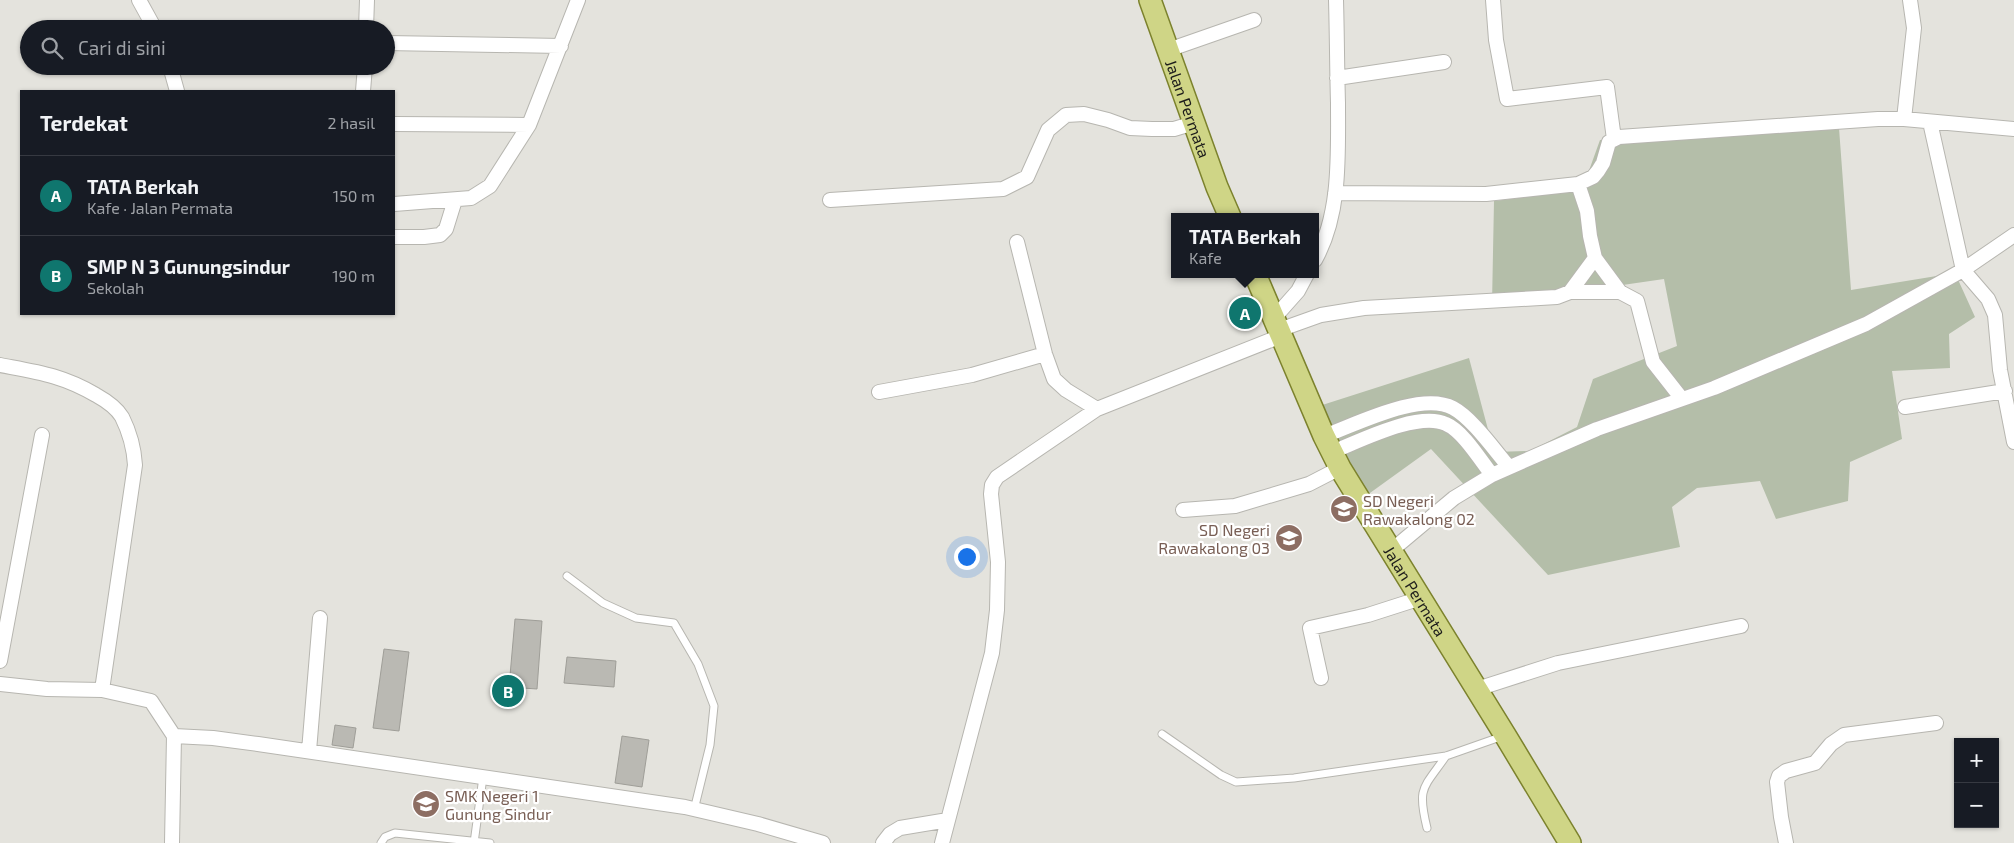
<!DOCTYPE html>
<html lang="id">
<head>
<meta charset="utf-8">
<style>
  body { margin:0; font-family:"Exo 2",sans-serif; background:#242831; color:#f1f3f6 }
  .controls { position:absolute; right:15px; bottom:15px; display:grid; overflow:hidden; border-radius:0px; box-shadow:0 1px 4px #0004 }
  .controls button { width:45px; height:45px; display:grid; place-items:center; padding:0; border:0; border-bottom:1px solid #363941; background:#171b24; color:#f1f3f6; font:25px sans-serif }
  .you { position:absolute; left:966px; top:556px; width:18px; height:18px; margin:-12px; border:4px solid #fff; border-radius:50%; background:#1a73e8; box-shadow:0 0 0 8px #1a73e833 }
  .badge { display:grid; place-items:center; width:32px; height:32px; border-radius:50%; background:#0f766e; color:#fff; font-size:16px; font-weight:700 }
  .pin { position:absolute; translate:-50% -50%; border:2px solid #fff; box-shadow:0 1px 5px #0006 }
  .popup { position:absolute; left:1171px; top:213px; width:148px; height:65px; box-sizing:border-box; display:grid; place-content:center; border-radius:0px; background:#171b24; filter:drop-shadow(0 1px 4px #0005); font-size:16px; white-space:nowrap; color:#9ea1a6 }
  .popup b { font-size:19px; color:#f1f3f6 }
  .popup::after { content:''; position:absolute; left:50%; top:100%; margin-left:-10px; border:10px solid transparent; border-top-color:#171b24 }
  .list { margin:0; padding:0; list-style:none }
  h2 { display:flex; justify-content:space-between; align-items:center; height:65px; margin:0; padding:0 20px; font-size:21px }
  h2 small { font-size:16px; font-weight:400; color:#9ea1a6 }
  .list li { display:grid; grid-template-columns:32px 1fr auto; gap:15px; align-items:center; box-sizing:border-box; height:80px; padding:0 20px; border-top:1px solid #363941 }
  .list b { display:block; font-size:19px; white-space:nowrap }
  .list p { margin:0; font-size:16px; white-space:nowrap; color:#9ea1a6 }
  .list em { font-size:16px; font-style:normal; color:#9ea1a6 }
  .icon { flex:none; width:28px; height:28px; fill:none; stroke:currentColor; stroke-width:2; stroke-linecap:round; stroke-linejoin:round }
  .map { position:relative; flex:none; width:2014px; height:843px; overflow:hidden }
  .search { position:absolute; background:#171b24; box-shadow:0 1px 4px #0004; left:20px; top:20px; width:375px; height:55px; display:flex; align-items:center; gap:12px; box-sizing:border-box; padding:0 18px; border-radius:28px; color:#9ea1a6; font-size:19px }
  .panel { position:absolute; background:#171b24; box-shadow:0 1px 4px #0004; left:20px; top:90px; width:375px; height:225px; border-radius:0px }
  .map>svg:first-child { display:block }
</style>
</head>
<body>
<div class="map">
<svg width="2014" height="843" viewBox="0 0 2014 843">
  <rect width="100%" height="100%" fill="#e4e3dd"/>
  <path fill="#b4bea9" d="M1839,128l12,162 104,-17 20,44 -26,17 1,34 -58,3 10,68 -52,23 -2,39 -72,18 -16,-38 -63,7 -25,19 8,40 -132,28 -117,-126 -68,49 -47,-91 153,-49 25,94 36,-1 47,-24 16,-48 84,-33 -13,-67 -172,25 2,-103 88,-11 18,-50z"/>
  <path fill="#bab9b3" stroke="#9f9e98" d="M515,619l27,2 -5,68 -28,-2z
    M384,649l25,3 -10,79 -26,-3z
    M567,657l49,4 -2,26 -50,-4z
    M335,725l21,3 -3,20 -21,-3z
    M622,736l27,4 -7,47 -27,-4z"/>
  <g fill="none" stroke-linecap="round" stroke-linejoin="round">
    <g stroke="#b7b6b0" stroke-width="9">
      <path id="service" d="M567,576l36,27 33,15 38,5 24,41 16,42 -4,39 -16,65
        M1162,734l59,41 15,7 58,-4 152,-22 57,-20
        M1427,828c-10,-41 -4,-39 19,-72
        M381,843l4,-6 10,-4 95,10
        M474,843l9,-66"/>
    </g>
    <g stroke="#b7b6b0" stroke-width="16">
      <path id="minor" d="M139,0l16,29
        M1493,0l3,40 11,59 100,-12 7,52
        M366,29l1,-29
        M386,43l175,3
        M1168,50l86,-30
        M170,66l7,25
        M1337,78l107,-16
        M363,91l2,-25
        M1904,119l10,-91 -4,-28
        M1930,122l33,148 25,29 7,16 5,55 14,72
        M394,124l135,1
        M1335,193l151,1 92,-10 15,-7 5,-6 5,-8 6,-21 10,-5 259,-18h26l110,10
        M830,200l173,-11 24,-12 21,-47 18,-15 18,-1 24,6 22,8 22,1h22l20,-6
        M394,204l77,-6 19,-12 39,-61 49,-125
        M394,237h30l16,-2 6,-6 9,-29
        M1017,242l28,112 9,25 12,11 31,19
        M1595,258l25,34
        M1315,260c26,-46 23,-105 23,-157 -1,-34 -1,-69 -2,-103
        M1570,292h50l17,9 16,61 29,37
        M1274,318l24,-27 9,-17
        M1279,330l42,-15 43,-7 193,-11 13,-5 25,-34 -5,-22 -3,-25 -9,-27
        M0,365c37,7 62,10 96,30 9,5 20,12 26,22 8,16 12,31 13,48l-33,225
        M879,392l93,-17 73,-21
        M1905,407l100,-16
        M1324,436c33,-12 97,-45 129,-28 19,10 42,43 56,59
        M1332,452c28,-11 86,-41 114,-28 17,7 35,37 46,51
        M1183,510l52,-4 74,-22 31,-16
        M1392,550l62,-52 38,-23 105,-46 117,-41 152,-64 97,-54 51,-35
        M0,661l42,-226
        M1321,678l-11,-50 58,-13 53,-17
        M0,684l47,5 55,1 49,11 23,35 -2,107
        M1477,689l81,-26 183,-37
        M174,736l39,2 45,6 427,63 73,17 65,19
        M309,751l11,-133
        M883,843l7,-9 10,-6 48,-8
        M942,843l50,-190 5,-43 1,-48 -7,-68 1,-9 5,-8 100,-68 184,-73
        M1786,843l-5,-26 -4,-35 2,-6 7,-5 29,-8 16,-19 13,-9 92,-12"/>
    </g>
    <g stroke="#7c822d" stroke-width="24">
      <g id="primary">
        <path id="s1" d="M1150,0l67,187 13,30"/>
        <path id="s2" d="M1255,274l69,162 16,32 165,267 65,108"/>
      </g>
    </g>
    <use href="#service" stroke="#fff" stroke-width="7"/>
    <use href="#minor" stroke="#fff" stroke-width="14"/>
    <use href="#primary" stroke="#cfd586" stroke-width="21"/>
  </g>
  <defs>
    <g id="school-disc" transform="scale(1.4375)"><circle r="9.5" fill="#8d6e63" stroke="#fff"/><path d="M0-5L7-2L0 1L-7-2ZM-4 1L0 2.5L4 1V4Q0 6-4 4Z" fill="#fff"/></g>
  </defs>
  <g fill-rule="evenodd">
    <use href="#school-disc" x="1344" y="509"/>
    <use href="#school-disc" x="1289" y="538"/>
    <use href="#school-disc" x="426" y="804"/>
  </g>
  <g text-anchor="middle" dominant-baseline="central" stroke-width="4.5" stroke-linejoin="round" paint-order="stroke">
    <g font-size="16" fill="#1d1d1b" stroke="#fff">
      <text stroke="none"><textPath href="#s1" startOffset="115">Jalan Permata</textPath></text>
      <text stroke="none"><textPath href="#s2" startOffset="356">Jalan Permata</textPath></text>
    </g>
    <g font-size="16" fill="#785e54" stroke="#fff" text-anchor="start">
      <text x="1363" y="500">SD Negeri<tspan x="1363" dy="18">Rawakalong 02</tspan></text>
      <text x="1270" y="529" text-anchor="end">SD Negeri<tspan x="1270" dy="18">Rawakalong 03</tspan></text>
      <text x="445" y="795">SMK Negeri 1<tspan x="445" dy="18">Gunung Sindur</tspan></text>
    </g>
  </g>
</svg>
<div class="controls">
<button>+</button>
<button>−</button>
</div>
<div class="you"></div>
<div class="pin badge" style="left:1245px;top:313px">A</div>
<div class="popup"><b>TATA Berkah</b>Kafe</div>
<div class="pin badge" style="left:508px;top:691px">B</div>
<div class="search"><svg class="icon" aria-label="search" viewBox="0 0 24 24"><circle cx="10" cy="10" r="6"/><path d="M15 15l6 6"/></svg>Cari di sini</div>
<section class="panel">
<h2>Terdekat<small>2 hasil</small></h2>
<ul class="list">
<li><span class="badge">A</span><div><b>TATA Berkah</b><p>Kafe · Jalan Permata</p></div><em>150 m</em></li>
<li><span class="badge">B</span><div><b>SMP N 3 Gunungsindur</b><p>Sekolah</p></div><em>190 m</em></li>
</ul>
</section>
</div>
</body>
</html>
